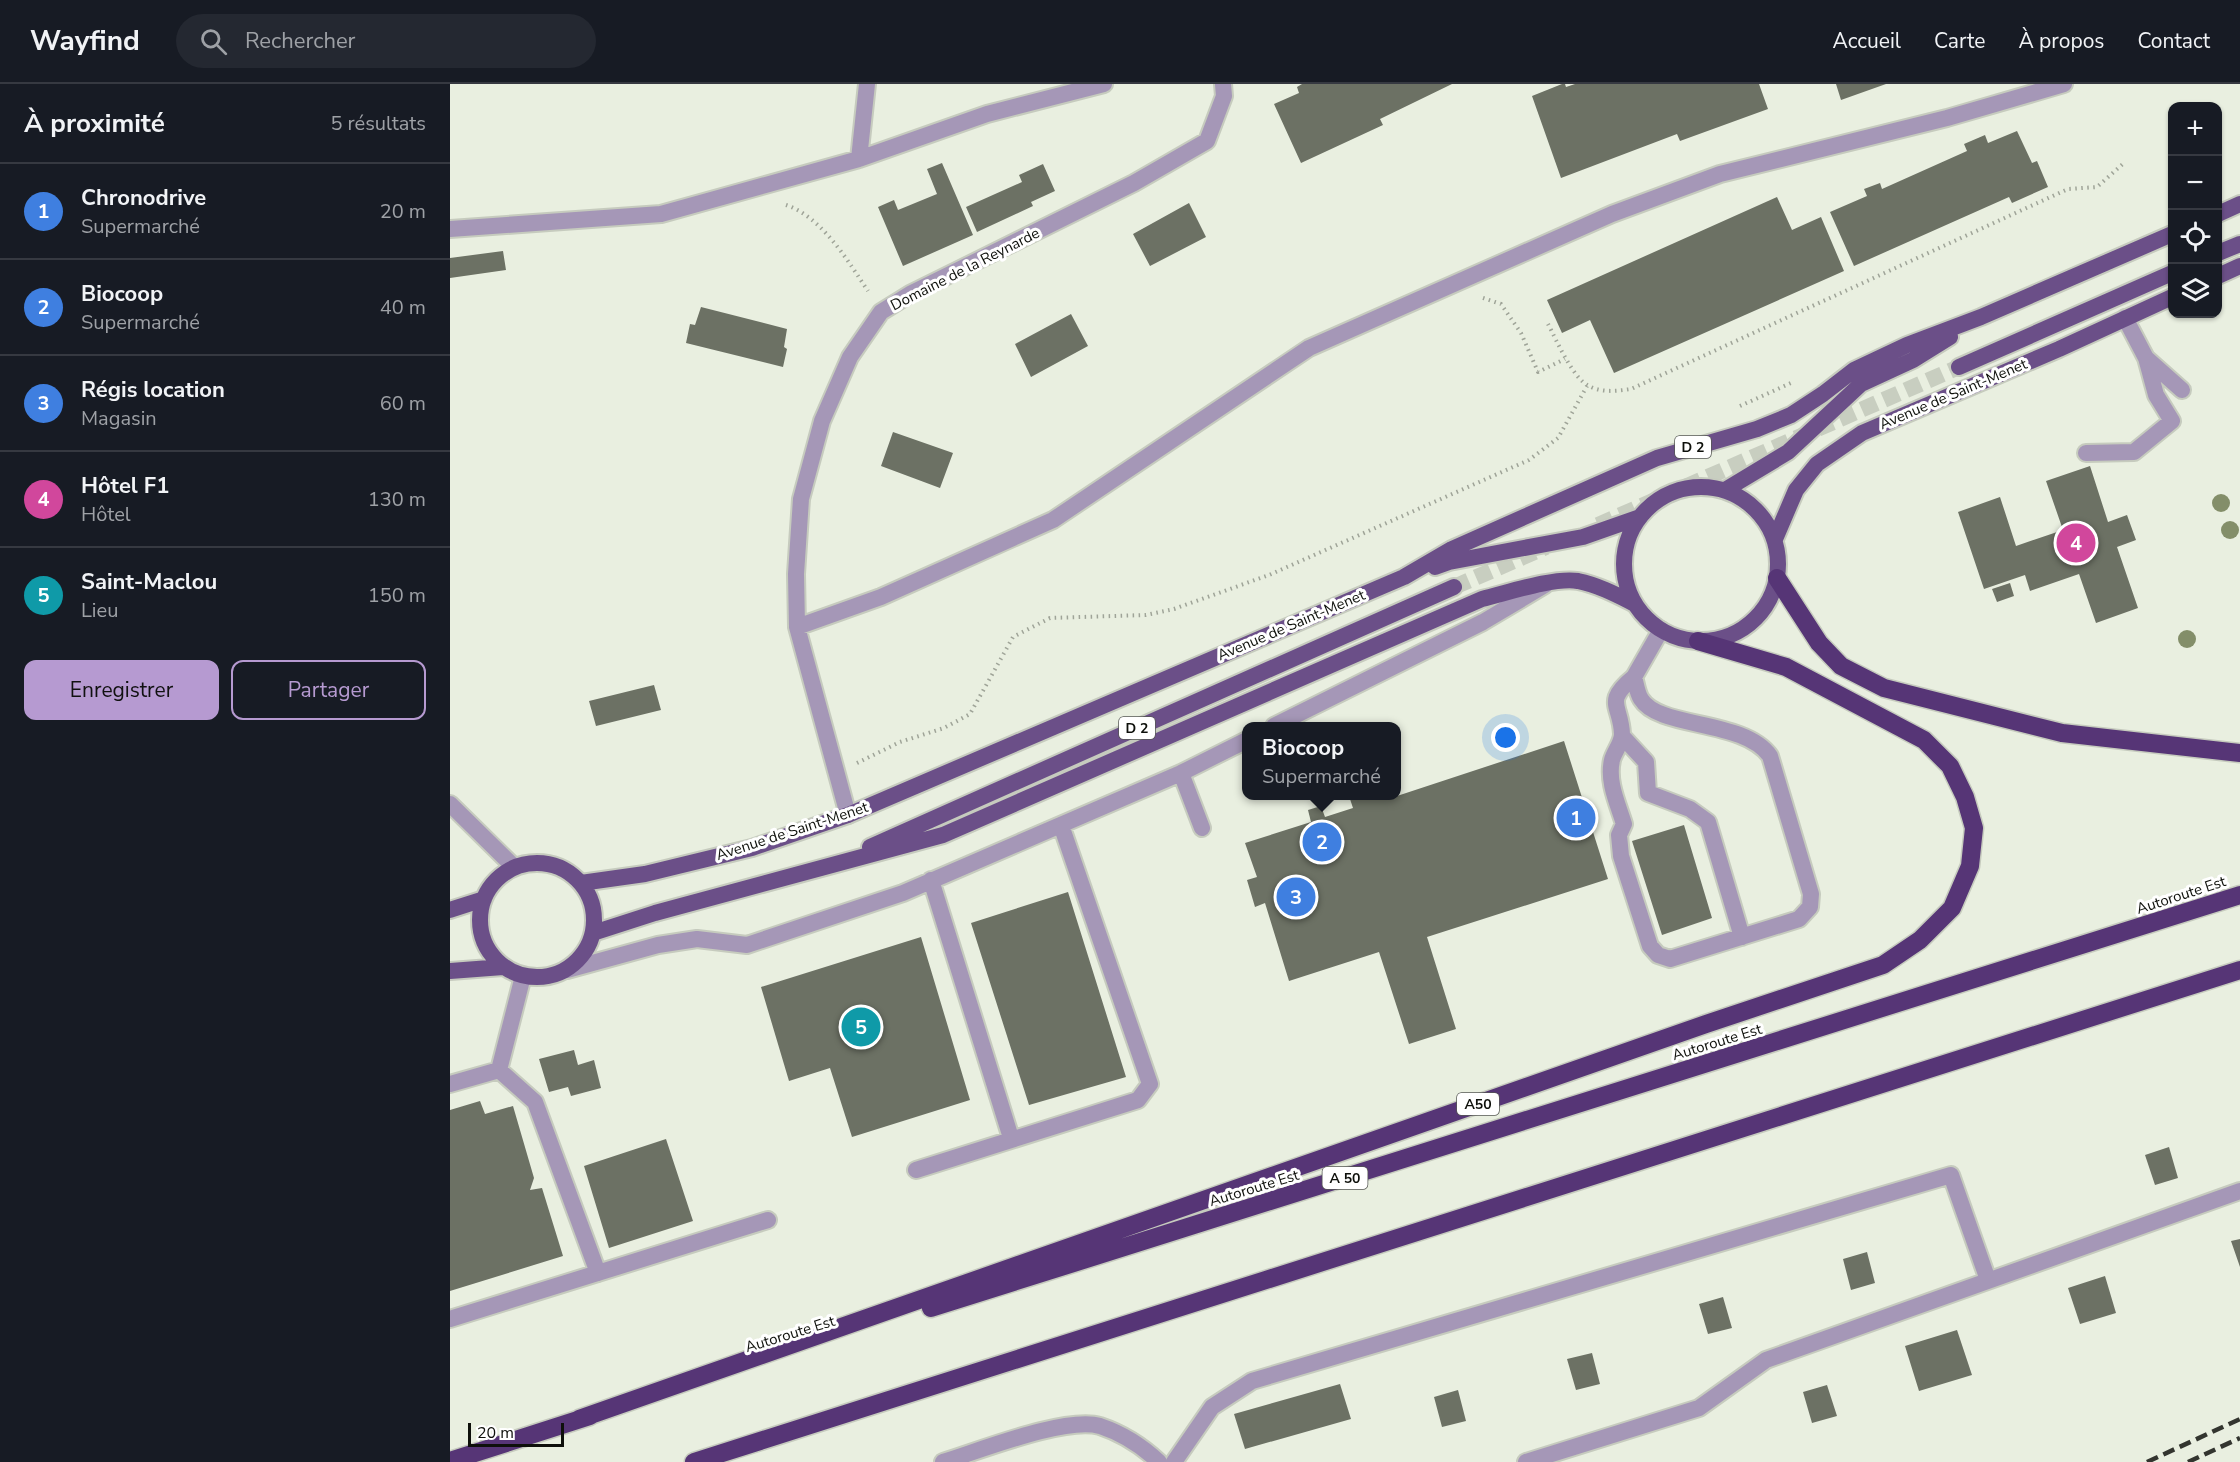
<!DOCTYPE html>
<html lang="fr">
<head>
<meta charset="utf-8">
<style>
  body { margin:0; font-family:"Nunito Sans",sans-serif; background:#242831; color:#f1f3f6 }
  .controls { position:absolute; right:18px; top:18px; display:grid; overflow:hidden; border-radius:12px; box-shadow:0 2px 4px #0004 }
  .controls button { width:54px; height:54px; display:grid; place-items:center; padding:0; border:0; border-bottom:2px solid #363941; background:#171b24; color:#f1f3f6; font:30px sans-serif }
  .scale { position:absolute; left:18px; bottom:15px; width:96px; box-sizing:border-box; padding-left:6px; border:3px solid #0e100b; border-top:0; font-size:16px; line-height:21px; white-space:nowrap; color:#0e100b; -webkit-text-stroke:4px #fff; paint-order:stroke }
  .you { position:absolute; left:1056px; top:654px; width:21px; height:21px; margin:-15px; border:4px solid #fff; border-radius:50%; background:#1a73e8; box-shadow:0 0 0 9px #1a73e833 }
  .badge { display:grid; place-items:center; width:39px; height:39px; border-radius:50%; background:#b69ad1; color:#fff; font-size:20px; font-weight:700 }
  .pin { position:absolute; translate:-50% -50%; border:3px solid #fff; box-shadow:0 2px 6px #0006 }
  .popup { position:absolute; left:792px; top:638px; width:159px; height:78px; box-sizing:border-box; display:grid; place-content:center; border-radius:12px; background:#171b24; filter:drop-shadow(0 2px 4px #0005); font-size:20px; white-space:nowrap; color:#9ea1a6 }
  .popup b { font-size:22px; color:#f1f3f6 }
  .popup::after { content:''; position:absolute; left:50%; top:100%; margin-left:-12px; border:12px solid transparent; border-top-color:#171b24 }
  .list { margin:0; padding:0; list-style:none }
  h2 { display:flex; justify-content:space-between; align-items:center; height:78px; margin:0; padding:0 24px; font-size:26px }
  h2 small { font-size:20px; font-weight:400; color:#9ea1a6 }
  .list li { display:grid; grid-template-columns:39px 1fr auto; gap:18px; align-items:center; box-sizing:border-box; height:96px; padding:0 24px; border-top:2px solid #363941 }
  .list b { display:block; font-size:22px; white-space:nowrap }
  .list p { margin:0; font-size:20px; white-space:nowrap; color:#9ea1a6 }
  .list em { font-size:20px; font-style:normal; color:#9ea1a6 }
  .actions { display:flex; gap:12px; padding:18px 24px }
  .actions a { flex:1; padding:14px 0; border:2px solid #b69ad1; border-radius:12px; text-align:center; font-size:21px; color:#b69ad1 }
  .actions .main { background:#b69ad1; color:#111 }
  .icon { flex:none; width:33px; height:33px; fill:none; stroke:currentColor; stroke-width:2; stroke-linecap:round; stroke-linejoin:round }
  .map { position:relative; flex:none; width:1790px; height:1378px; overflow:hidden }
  header { display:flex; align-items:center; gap:36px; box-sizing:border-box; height:84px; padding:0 30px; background:#171b24; border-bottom:2px solid #363941 }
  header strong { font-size:28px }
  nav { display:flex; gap:33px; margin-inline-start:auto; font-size:21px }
  .search { width:420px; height:54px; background:#242831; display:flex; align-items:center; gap:15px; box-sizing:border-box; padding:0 21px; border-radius:33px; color:#9ea1a6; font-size:22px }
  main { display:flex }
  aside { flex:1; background:#171b24 }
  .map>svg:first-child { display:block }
</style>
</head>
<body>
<header>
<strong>Wayfind</strong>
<div class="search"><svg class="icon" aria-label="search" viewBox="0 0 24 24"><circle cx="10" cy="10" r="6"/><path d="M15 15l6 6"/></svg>Rechercher</div>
<nav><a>Accueil</a><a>Carte</a><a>À propos</a><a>Contact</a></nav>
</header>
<main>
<aside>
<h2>À proximité<small>5 résultats</small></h2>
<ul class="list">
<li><span class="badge" style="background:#3f7fe0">1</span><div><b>Chronodrive</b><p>Supermarché</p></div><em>20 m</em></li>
<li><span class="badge" style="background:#3f7fe0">2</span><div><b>Biocoop</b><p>Supermarché</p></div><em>40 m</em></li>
<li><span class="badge" style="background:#3f7fe0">3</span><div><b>Régis location</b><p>Magasin</p></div><em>60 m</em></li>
<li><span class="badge" style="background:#d1479c">4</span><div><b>Hôtel F1</b><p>Hôtel</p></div><em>130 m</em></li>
<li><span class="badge" style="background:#0f9aa8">5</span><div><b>Saint-Maclou</b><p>Lieu</p></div><em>150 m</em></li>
</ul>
<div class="actions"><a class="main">Enregistrer</a><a>Partager</a></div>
</aside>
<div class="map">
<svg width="1790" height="1378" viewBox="0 0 1790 1378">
  <rect width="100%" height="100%" fill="#e9efe0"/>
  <path fill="#6c7164" d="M852,0h150l-72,35 3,6 -82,38 -27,-59 25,-11 -2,-6z
    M1112,0h3l1,3 9,-3h184l9,25 -88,32 -3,-7 -116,44 -29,-82z
    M1386,0h50l-45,16z
    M1567,47l15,32 5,-2 11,26 -36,16 -3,-6 -155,69 -24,-54 37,-16 -3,-7 16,-6 2,6 85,-38 -3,-7 21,-9 3,8z
    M492,79l31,72 -70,31 -25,-59 16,-7 4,10 39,-16 -10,-25z
    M593,80l12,27 -24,11 2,4 -56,26 -11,-25 56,-25 -3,-7z
    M1327,113l15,33 29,-13 23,54 -230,102 -24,-53 -28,13 -15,-33z
    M739,119l17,34 -56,29 -17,-32z
    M53,167l3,19 -56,8v-20z
    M251,223l86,22 -3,18 3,2 -4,18 -97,-24 4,-19 5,1z
    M621,230l17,32 -57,31 -16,-33z
    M443,348l60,21 -13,35 -59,-22z
    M1640,382l18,56 19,-7 9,25 -19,7 21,61 -42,15 -17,-49 -49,17 -5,-16 -41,14 -26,-77 42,-15 16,49 47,-16 -17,-49z
    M1560,499l4,13 -17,6 -5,-13z
    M204,601l7,25 -65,16 -7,-25z
    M1114,657l44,138 -181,58 29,92 -47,15 -30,-92 -90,29 -24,-78 -10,4 -8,-27 10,-3 -12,-34 66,-21 -3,-12 13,-4 4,11 28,-9 -4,-12h48z
    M1234,741l28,93 -50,17 -30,-94z
    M618,808l58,185 -97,28 -58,-182z
    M471,853l49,163 -118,37 -22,-69 -41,13 -28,-94z
    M124,966l4,15 16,-5 7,28 -30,8 -3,-9 -19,5 -10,-33z
    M30,1017l5,13 28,-8 21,72 -4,12 12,-2 21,68 -113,35v-181z
    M216,1055l27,82 -84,27 -25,-82z
    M1719,1063l9,31 -23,7 -10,-30z
    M1790,1155v28l-9,-26z
    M1417,1168l8,31 -24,7 -8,-31z
    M1655,1192l11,37 -36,11 -12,-36z
    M1273,1213l9,31 -24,6 -9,-30z
    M1507,1246l15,45 -53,16 -14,-45z
    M1142,1269l8,31 -24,6 -9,-31z
    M890,1300l11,35 -106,30 -11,-35z
    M1377,1301l10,31 -25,7 -9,-31z
    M1008,1306l8,31 -24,6 -8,-30z"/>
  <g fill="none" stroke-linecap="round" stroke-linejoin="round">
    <path stroke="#c8cec0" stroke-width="16" stroke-dasharray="16 8" stroke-linecap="butt" d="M1148,441l361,-158
      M1004,503l92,-40"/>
    <g stroke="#c6cbbe" stroke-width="20">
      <path id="service" d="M409,75l8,-75
        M0,145l211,-15 198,-55 128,-45 117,-30
        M1696,274l36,32
        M1636,369l48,-1 38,-31 -16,-26 -10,-37 -21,-40
        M347,543l84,-30 172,-77 256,-172 303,-134 108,-40 227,-56 117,-34
        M1184,593c2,6 3,16 7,22 18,30 103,20 129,57l41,138 -1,13 -11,12 -129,40 -12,-4 -8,-9 -29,-90 -2,-21 5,-11c-6,-20 -17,-42 -12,-64 2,-8 10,-17 10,-26 -1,-29 -19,-32 12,-57z
        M1184,593l27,-47
        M824,642l209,-104 62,-37
        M1172,652l24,26 2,31 42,16 18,13 34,115
        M731,689l21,55
        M398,731l-51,-188 -1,-53 5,-75 21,-78 28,-64 31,-45 29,-18 224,-111 73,-42 17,-45 -1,-12
        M481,796l80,258
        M117,886l91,-25 39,-6 50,6 156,-52 278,-120 66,-33
        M49,986l36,32 63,171
        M0,1000l49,-14 24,-94
        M466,1086l222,-70 12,-16 -89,-259
        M0,1235l318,-99
        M724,1378l38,-55 40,-26 699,-206 37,105
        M1076,1378l173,-54 67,-48 474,-169"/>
    </g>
    <g stroke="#c6cbbe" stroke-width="20">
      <path id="minor" d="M0,720l64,63
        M493,1378c36,-11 123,-46 157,-36 21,7 43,21 59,36"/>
    </g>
    <g stroke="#c6cbbe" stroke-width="20">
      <path id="primary" d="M1768,130l22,-10
        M1768,169l22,-9
        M1768,192l22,-10
        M1509,283l213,-94
        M1174 480a77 77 0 1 1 154 0a77 77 0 1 1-154 0Z
        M1275,406l63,-38 73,-68 52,-24 37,-23
        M1325,455l21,-49 21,-26 45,-31 197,-84 113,-52
        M985,483l14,-5 134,-25 57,-20
        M420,763l584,-260
        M30 836a57 57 0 1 1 114 0a57 57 0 1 1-114 0Z
        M131,799l64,-9 107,-26 96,-33 556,-238 48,-28 205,-91 100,-29 34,-14 32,-21 31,-24 53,-25 74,-28 191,-83
        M0,826l34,-11
        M143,849l62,-20 288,-78 539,-236c25,-6 72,-22 96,-18 20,4 39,14 57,23
        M0,887l53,-4"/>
    </g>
    <g stroke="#c6cbbe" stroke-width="21">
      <path id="motorway" d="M1327,494l42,65 22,23 43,22 178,45 178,20
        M481,1224l1309,-413
        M129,1335l1127,-395 177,-59 37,-25 32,-32 18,-42 4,-38 -9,-31 -15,-31 -26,-26 -138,-73 -88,-26
        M0,1377l140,-45
        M244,1378l1546,-492"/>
    </g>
    <path stroke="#9fa498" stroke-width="4" stroke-dasharray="1.5 4.5" stroke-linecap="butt" d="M336,121c36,12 62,56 82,86
      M1033,214l18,6 20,29 17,39 27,-13
      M1098,240c8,15 25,55 41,62 13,7 28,5 42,3l437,-200 29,-2 27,-24
      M1290,322l51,-23
      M407,679l43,-21 44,-14 26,-14 43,-77 37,-19 96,-3 28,-6 95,-34 260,-115 29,-22 29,-52"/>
    <use href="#service" stroke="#a597b7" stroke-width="16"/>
    <use href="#minor" stroke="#a597b7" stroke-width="16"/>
    <use href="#primary" stroke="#6b4f88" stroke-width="16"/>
    <use href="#motorway" stroke="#563576" stroke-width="18"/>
    <path stroke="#33352f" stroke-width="4.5" stroke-dasharray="12 6" stroke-linecap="butt" d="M1697,1378l93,-43
      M1738,1378l52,-24"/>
  </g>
  <g fill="#838e69">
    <circle cx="1771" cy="419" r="9"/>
    <circle cx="1780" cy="446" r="9"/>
    <circle cx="1737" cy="555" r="9"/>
  </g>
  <g text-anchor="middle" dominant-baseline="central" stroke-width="6" stroke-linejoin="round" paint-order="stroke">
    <g fill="#fff" stroke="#565854" stroke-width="1.5">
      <rect x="1225" y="352" width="36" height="22" rx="4.5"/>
      <rect x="669" y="633" width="36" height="22" rx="4.5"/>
      <rect x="1007" y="1009" width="42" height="22" rx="4.5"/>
      <rect x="872.5" y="1083" width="45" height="22" rx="4.5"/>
    </g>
    <g font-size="14" font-weight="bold" fill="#0e100b">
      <text x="1243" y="363">D 2</text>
      <text x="687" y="644">D 2</text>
      <text x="1028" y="1020">A50</text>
      <text x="895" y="1094">A 50</text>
    </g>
    <g font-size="15" fill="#0e100b" stroke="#fff">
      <text transform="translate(515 185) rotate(-27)">Domaine de la Reynarde</text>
      <text transform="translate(1503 310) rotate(-23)">Avenue de Saint-Menet</text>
      <text transform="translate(841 541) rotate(-23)">Avenue de Saint-Menet</text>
      <text transform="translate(342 747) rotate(-18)">Avenue de Saint-Menet</text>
      <text transform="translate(1731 811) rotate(-18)">Autoroute Est</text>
      <text transform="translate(1267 958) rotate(-17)">Autoroute Est</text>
      <text transform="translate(804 1104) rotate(-17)">Autoroute Est</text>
      <text transform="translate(340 1250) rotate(-17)">Autoroute Est</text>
    </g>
  </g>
</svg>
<div class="controls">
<button>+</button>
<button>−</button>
<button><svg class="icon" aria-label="locate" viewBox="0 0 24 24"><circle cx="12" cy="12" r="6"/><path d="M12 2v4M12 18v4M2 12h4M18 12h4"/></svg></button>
<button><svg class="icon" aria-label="layers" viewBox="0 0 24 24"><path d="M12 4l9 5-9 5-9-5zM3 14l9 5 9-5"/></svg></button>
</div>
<div class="scale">20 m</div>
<div class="you"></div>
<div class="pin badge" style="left:1126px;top:734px;background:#3f7fe0">1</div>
<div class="pin badge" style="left:872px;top:758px;background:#3f7fe0">2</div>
<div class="popup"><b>Biocoop</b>Supermarché</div>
<div class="pin badge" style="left:846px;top:813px;background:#3f7fe0">3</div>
<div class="pin badge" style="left:1626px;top:459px;background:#d1479c">4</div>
<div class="pin badge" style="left:411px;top:943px;background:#0f9aa8">5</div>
</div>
</main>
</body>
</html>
